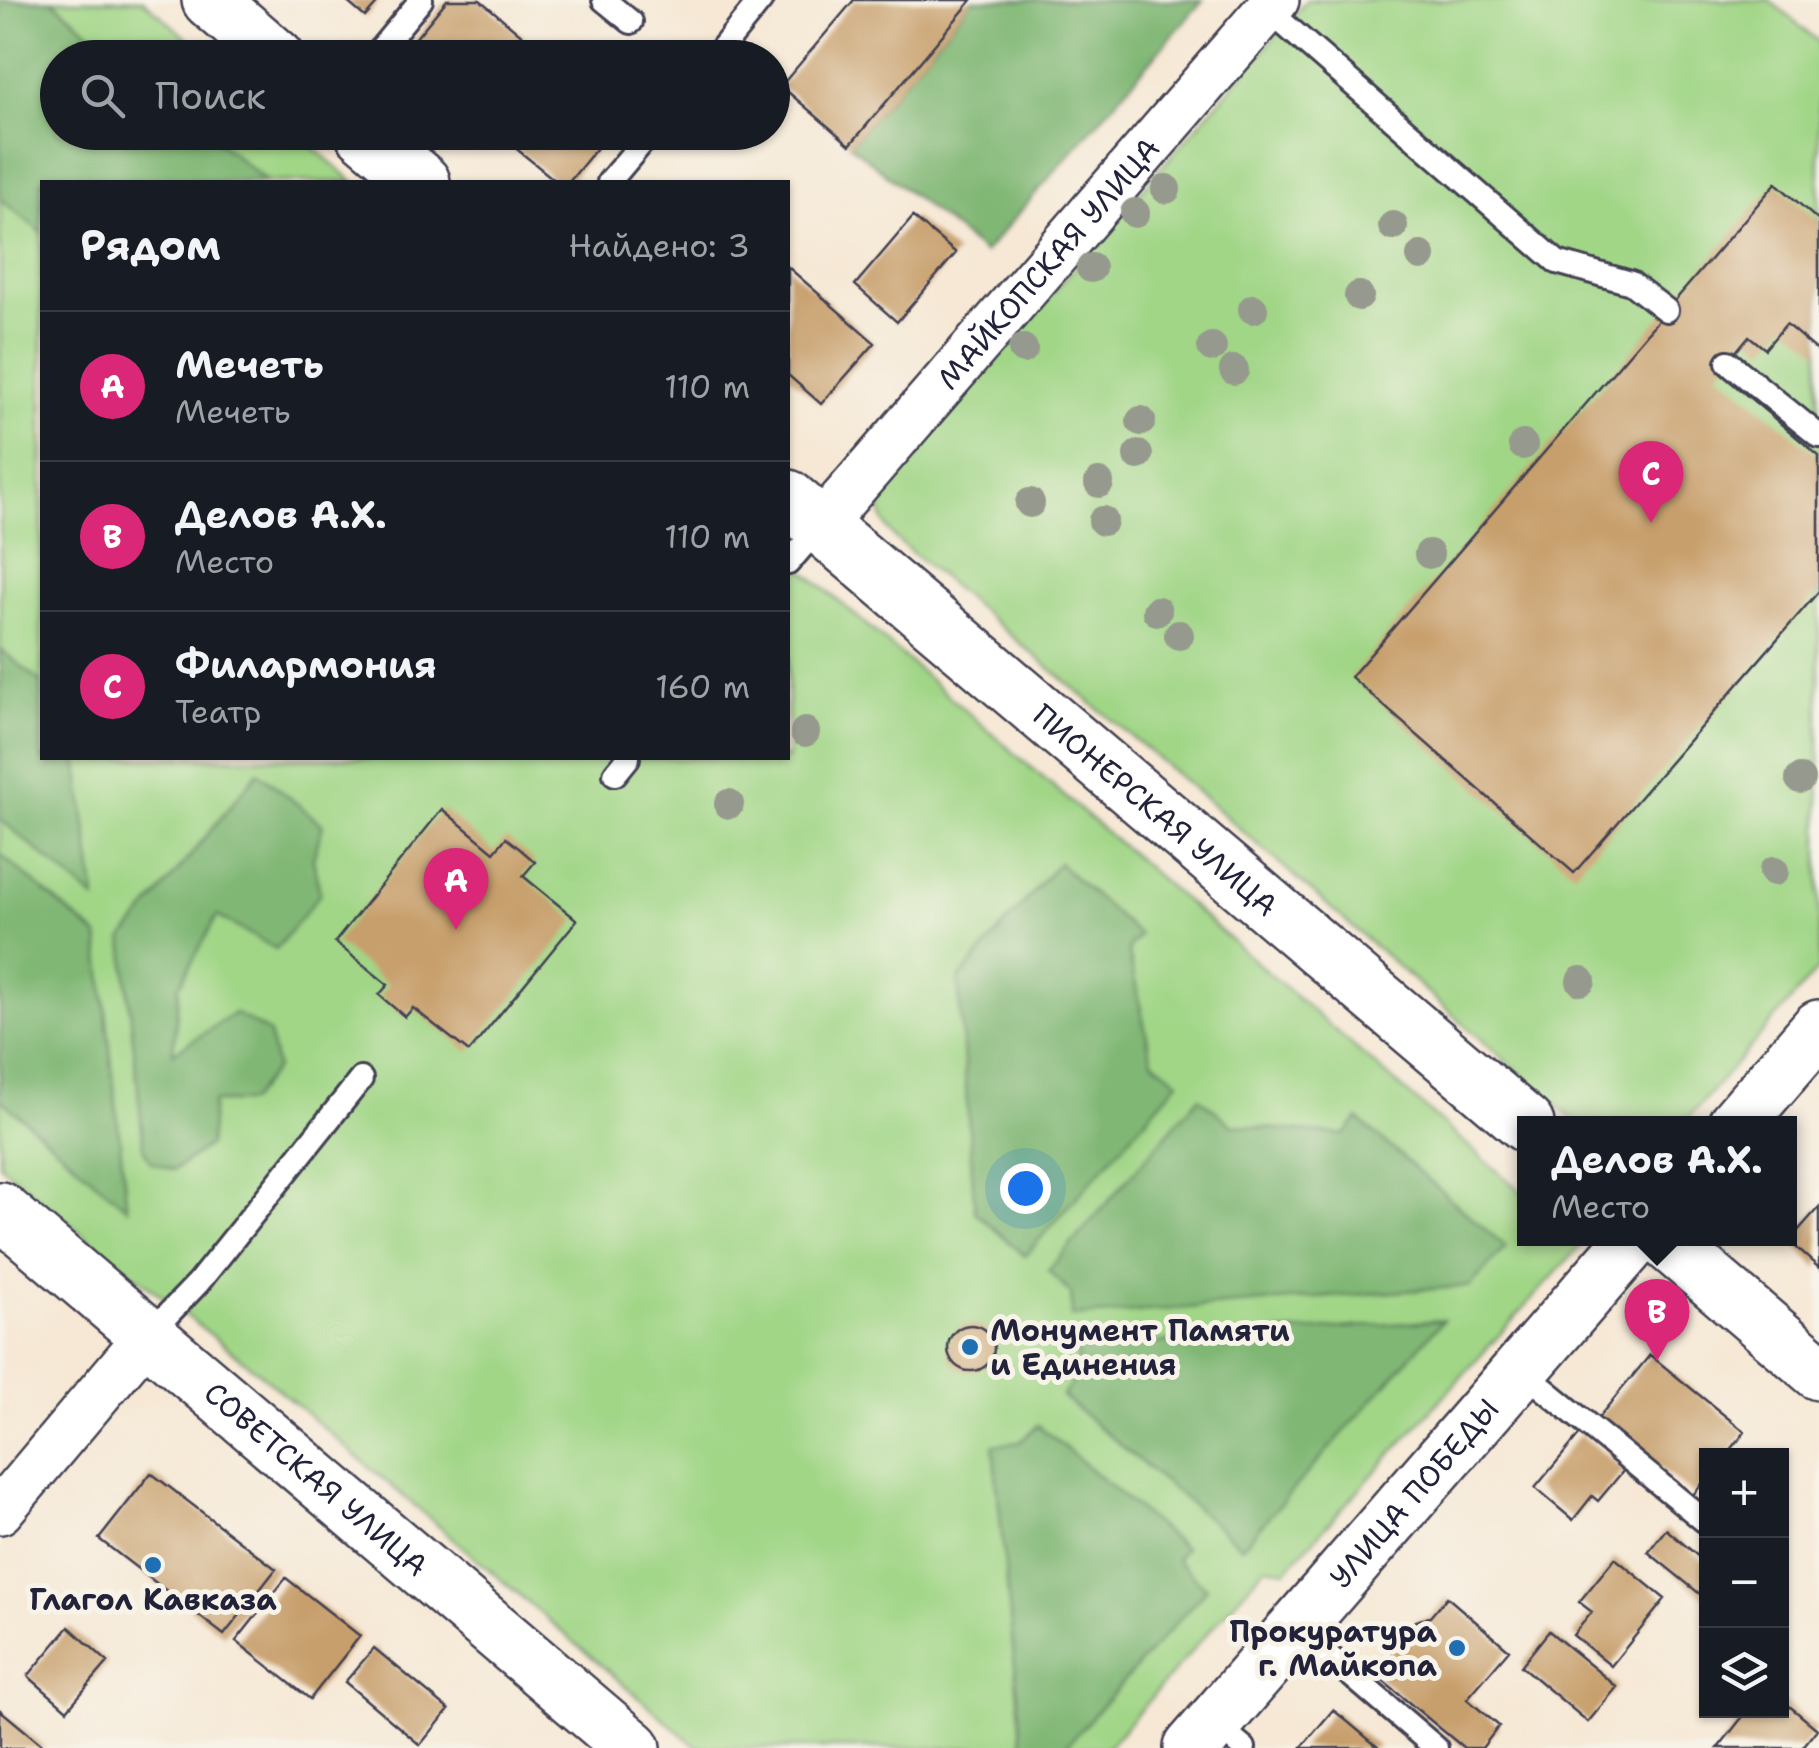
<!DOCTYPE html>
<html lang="ru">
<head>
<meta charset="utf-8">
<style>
  body { margin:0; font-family:"Shantell Sans",sans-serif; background:#20242c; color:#f1f3f6 }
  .controls { position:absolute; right:30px; bottom:30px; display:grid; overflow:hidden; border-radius:0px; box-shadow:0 2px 8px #0004 }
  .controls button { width:90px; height:90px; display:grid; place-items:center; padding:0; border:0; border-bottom:2px solid #363941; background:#171b24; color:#f1f3f6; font:50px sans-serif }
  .you { position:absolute; left:1025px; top:1188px; width:35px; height:35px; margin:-25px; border:8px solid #fff; border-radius:50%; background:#1a73e8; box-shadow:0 0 0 15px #1a73e833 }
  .badge { display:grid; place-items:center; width:65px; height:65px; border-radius:50%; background:#db2777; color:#fff; font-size:32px; font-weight:700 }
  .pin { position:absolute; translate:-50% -82px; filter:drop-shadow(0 2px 5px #0008) }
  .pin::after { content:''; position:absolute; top:52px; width:35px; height:30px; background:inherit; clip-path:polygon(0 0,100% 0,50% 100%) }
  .popup { position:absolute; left:1517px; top:1116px; width:280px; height:130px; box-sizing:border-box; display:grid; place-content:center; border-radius:0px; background:#171b24; filter:drop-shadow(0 2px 8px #0005); font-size:32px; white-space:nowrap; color:#9ea1a6 }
  .popup b { font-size:38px; color:#f1f3f6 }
  .popup::after { content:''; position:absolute; left:50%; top:100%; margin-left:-20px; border:20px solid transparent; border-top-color:#171b24 }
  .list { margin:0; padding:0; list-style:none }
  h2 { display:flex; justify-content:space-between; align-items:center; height:130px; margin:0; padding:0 40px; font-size:42px }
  h2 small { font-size:32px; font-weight:400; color:#9ea1a6 }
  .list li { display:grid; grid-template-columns:65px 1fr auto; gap:30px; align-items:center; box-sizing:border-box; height:150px; padding:0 40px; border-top:2px solid #363941 }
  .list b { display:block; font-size:38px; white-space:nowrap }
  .list p { margin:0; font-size:32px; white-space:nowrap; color:#9ea1a6 }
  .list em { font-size:32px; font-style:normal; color:#9ea1a6 }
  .icon { flex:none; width:55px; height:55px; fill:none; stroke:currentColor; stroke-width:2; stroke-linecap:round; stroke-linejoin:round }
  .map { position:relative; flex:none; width:1819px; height:1748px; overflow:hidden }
  .search { position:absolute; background:#171b24; box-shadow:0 2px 8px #0004; left:40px; top:40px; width:750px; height:110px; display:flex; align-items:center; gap:25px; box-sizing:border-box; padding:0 35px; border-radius:55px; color:#9ea1a6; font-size:38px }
  .panel { position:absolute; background:#171b24; box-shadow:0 2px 8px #0004; left:40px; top:180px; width:750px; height:580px; border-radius:0px }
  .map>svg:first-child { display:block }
</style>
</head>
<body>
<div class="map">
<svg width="1819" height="1748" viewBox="0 0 1819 1748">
  <rect width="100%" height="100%" fill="#f7f3e8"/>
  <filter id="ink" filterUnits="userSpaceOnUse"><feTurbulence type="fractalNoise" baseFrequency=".01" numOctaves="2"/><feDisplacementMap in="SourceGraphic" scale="20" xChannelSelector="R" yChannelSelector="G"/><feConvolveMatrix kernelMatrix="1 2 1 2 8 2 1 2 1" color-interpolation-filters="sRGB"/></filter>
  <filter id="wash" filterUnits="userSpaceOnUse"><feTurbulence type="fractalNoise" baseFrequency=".0048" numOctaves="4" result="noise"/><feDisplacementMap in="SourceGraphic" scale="40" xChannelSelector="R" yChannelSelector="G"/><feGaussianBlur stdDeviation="2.25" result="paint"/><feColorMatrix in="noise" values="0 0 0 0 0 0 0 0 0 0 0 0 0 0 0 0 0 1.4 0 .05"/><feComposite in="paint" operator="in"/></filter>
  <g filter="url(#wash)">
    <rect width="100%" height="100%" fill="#f6e8d5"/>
    <path fill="#a1d687" stroke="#627c61" stroke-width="2.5" d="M0,0h143l66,57 -151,1v74l238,1 58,49h-312v576h746v-201l736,637v44l52,1 6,5 -296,326 -21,-3 -158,181h-409l-441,-377 -186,-146 -71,-60z
      M1307,0h462l50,42v926l-135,155h-107l-370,-323 -311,-261c-14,-14 -18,-29 -15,-49z"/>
    <path fill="#80b774" stroke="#516c58" stroke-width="2.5" d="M0,0h52l68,57 -62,1v74l150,1 59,49h-225v51l-42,-34z
      M972,0h231l-219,253 -134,-108z
      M0,649l42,34v75h35l19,142 -96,-81z
      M258,772l65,53 -10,34 7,35 -44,55 -59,-33 -38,70 -6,67 62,-40 34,20 7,35 -27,34h-36l-4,43 -35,25 -23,-8 -7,-12 -21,-211z
      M0,854l98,82 29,272 -127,-109z
      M1058,863l81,72 -11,14 24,111 27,21 -154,175 -50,-44 -17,-232z
      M1199,1097l33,28 112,10 14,-16 148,128 -36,39 -398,31 -1,-24 -23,-22z
      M1443,1320l-201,227 -180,-151 15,-19v-28z
      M1038,1425l146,123 -8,12 31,28 -143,160h-41l-30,-303 27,-3z"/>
    <g id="blocks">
      <path fill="#c79f6c" d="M345,0h35l-15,17z
        M447,0h33l69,58h-144l-3,-3z
        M854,0h118l-122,145 -69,-59z
        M496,132h114l-41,50h-12z
        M1776,183l43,38v131l-33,-28 -21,25 -16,-13 -30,36 100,84v135l-245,282 -223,-196z
        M913,217l43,36 -59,69 -42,-37z
        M788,267l87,76 -54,61 -33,-29z
        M442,809l52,43 12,-14 14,11 15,13 -12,14 54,44 -108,132 -56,-44 -8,9 -26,-22 9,-10 -53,-43z
        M1819,1207v61l-30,-27z
        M948 1348a23 23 0 1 1 46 0a23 23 0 1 1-46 0Z
        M1650,1355l95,77 -19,24h-20v23l-13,16 -95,-77z
        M1580,1434l44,36 -26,31 -6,-5 -19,24 -38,-32z
        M151,1473l125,96 -52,66 -125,-96z
        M1666,1529l40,34v36l-58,-47z
        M1615,1558l50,41 -54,67 -38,-31 19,-23 -13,-10z
        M286,1578l74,58 -50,63 -74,-58z
        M1447,1597l62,53 -42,49 32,27 -17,22h-18l-86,-71 14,-16 -2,-12 25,-28 15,-4z
        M69,1627l39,35 -41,48 -39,-34z
        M1549,1631l68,56 -29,35 -67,-56z
        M374,1648l75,62 -29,35 -75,-63z
        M1782,1700l35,29 -15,19h-84l30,-38h34z
        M0,1710l46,38h-46z
        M1333,1710l9,7 37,31h-78z"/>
    </g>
  </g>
  <g filter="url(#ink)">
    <use href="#blocks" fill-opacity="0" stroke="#424052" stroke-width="2.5"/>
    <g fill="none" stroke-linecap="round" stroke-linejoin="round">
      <g stroke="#424052" stroke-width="28">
        <path id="lane" d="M604,0l27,22
          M1268,10l289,252 74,21 35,27
          M373,58l48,-58
          M714,58l47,-58
          M609,182l42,-50
          M1728,362l91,74
          M788,563l32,-37
          M615,774l13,-16
          M148,1335l50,-52 163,-204
          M1521,1370l185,152
          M1296,1628l140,120
          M1214,1723l30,25"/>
      </g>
      <g stroke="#424052" stroke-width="50">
        <g id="street">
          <path id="s1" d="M820,526l456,-526"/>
          <path d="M0,1511l148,-176"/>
        </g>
      </g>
      <g stroke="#424052" stroke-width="60">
        <g id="secondary">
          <path d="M210,0l67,58"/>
          <path d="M363,132l59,50"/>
          <path id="s2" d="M788,498l738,626"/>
          <path d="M1736,1124l83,-96"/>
          <path id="s3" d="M0,1210l633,538"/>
          <path d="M1662,1238l157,134"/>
          <path id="s4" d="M1192,1748l443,-510"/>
        </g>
      </g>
      <use href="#lane" stroke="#fff" stroke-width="22"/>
      <use href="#street" stroke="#fff" stroke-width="45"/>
      <use href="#secondary" stroke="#fff" stroke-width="55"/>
    </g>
    <g fill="#96998d">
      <circle cx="1166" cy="189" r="15"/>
      <circle cx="1135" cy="213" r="15"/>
      <circle cx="1393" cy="226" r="15"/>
      <circle cx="1421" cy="256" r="15"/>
      <circle cx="1091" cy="268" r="15"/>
      <circle cx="1359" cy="296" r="15"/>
      <circle cx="1253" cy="309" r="15"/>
      <circle cx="1212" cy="347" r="15"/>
      <circle cx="1023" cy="349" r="15"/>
      <circle cx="1234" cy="370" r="15"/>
      <circle cx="1141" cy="421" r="15"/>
      <circle cx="1523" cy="445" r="15"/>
      <circle cx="1138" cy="455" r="15"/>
      <circle cx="1099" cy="483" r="15"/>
      <circle cx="1030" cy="503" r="15"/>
      <circle cx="1103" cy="521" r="15"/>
      <circle cx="1429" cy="554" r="15"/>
      <circle cx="1157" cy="611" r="15"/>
      <circle cx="1179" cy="635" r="15"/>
      <circle cx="805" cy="732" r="15"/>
      <circle cx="1800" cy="779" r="15"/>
      <circle cx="729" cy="804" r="15"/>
      <circle cx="1774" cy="871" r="15"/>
      <circle cx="1581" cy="981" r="15"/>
    </g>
  </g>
  <g fill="#1f6fb2" stroke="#f7f3e8" stroke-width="4">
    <circle cx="970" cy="1347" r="10"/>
    <circle cx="153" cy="1565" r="10"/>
    <circle cx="1457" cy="1648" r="10"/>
  </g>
  <g text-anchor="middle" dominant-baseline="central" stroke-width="10" stroke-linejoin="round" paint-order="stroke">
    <g font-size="30" fill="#22223b" stroke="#f7f3e8">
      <text stroke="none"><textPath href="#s1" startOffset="348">МАЙКОПСКАЯ УЛИЦА</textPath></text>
      <text stroke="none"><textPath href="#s2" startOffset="482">ПИОНЕРСКАЯ УЛИЦА</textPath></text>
      <text stroke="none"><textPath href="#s3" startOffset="415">СОВЕТСКАЯ УЛИЦА</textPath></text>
      <text stroke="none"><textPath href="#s4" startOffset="338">УЛИЦА ПОБЕДЫ</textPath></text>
    </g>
    <g font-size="30" font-weight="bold" fill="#22223b" stroke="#f7f3e8" text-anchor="start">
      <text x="990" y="1330">Монумент Памяти<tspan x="990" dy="34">и Единения</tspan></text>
      <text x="153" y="1599" text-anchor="middle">Глагол Кавказа</text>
      <text x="1437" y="1631" text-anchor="end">Прокуратура<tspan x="1437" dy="34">г. Майкопа</tspan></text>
    </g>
  </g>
</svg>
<div class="controls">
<button>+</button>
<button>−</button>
<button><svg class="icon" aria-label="layers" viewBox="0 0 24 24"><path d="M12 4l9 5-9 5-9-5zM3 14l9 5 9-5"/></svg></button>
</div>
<div class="you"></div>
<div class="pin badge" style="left:456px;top:930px">A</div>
<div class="pin badge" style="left:1657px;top:1361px">B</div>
<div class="popup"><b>Делов А.Х.</b>Место</div>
<div class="pin badge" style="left:1651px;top:523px">C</div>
<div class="search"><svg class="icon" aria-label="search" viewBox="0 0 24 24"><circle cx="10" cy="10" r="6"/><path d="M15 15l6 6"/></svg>Поиск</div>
<section class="panel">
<h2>Рядом<small>Найдено: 3</small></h2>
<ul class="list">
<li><span class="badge">A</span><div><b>Мечеть</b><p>Мечеть</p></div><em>110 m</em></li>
<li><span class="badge">B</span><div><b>Делов А.Х.</b><p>Место</p></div><em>110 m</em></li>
<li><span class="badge">C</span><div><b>Филармония</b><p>Театр</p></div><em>160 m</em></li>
</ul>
</section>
</div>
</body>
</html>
